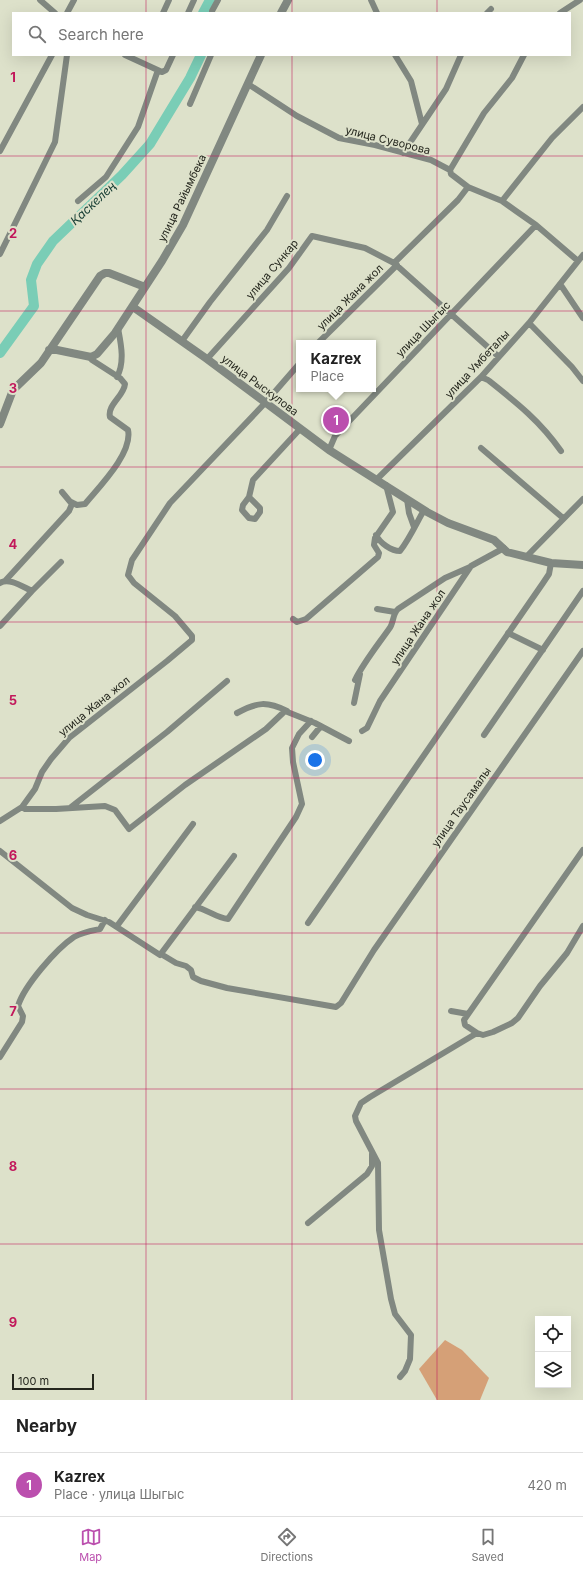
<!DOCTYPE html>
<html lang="en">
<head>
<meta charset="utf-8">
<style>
  body { margin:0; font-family:Inter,sans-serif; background:#f6f6f6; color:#222 }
  .controls { position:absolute; right:12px; bottom:12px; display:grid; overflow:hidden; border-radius:0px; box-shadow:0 4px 16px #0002 }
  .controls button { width:36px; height:36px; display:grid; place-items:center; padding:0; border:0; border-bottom:1px solid #e0e0e0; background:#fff; color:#222; font:20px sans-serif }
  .scale { position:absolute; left:12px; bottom:10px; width:82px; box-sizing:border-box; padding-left:4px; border:2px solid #25271e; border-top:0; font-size:11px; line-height:14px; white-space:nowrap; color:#25271e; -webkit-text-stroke:3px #dde1ca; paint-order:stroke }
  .you { position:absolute; left:315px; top:760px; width:14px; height:14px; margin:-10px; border:3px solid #fff; border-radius:50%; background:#1a73e8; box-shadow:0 0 0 6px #1a73e833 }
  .badge { display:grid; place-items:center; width:26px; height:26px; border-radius:50%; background:#bb4fae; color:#fff; font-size:13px; font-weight:700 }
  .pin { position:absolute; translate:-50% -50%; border:2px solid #fff; box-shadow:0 1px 4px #0006 }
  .popup { position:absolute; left:296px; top:340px; width:80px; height:52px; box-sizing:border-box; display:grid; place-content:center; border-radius:0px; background:#fff; filter:drop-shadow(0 1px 3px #0005); font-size:13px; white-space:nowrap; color:#767676 }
  .popup b { font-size:15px; color:#222 }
  .popup::after { content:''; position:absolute; left:50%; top:100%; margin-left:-8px; border:8px solid transparent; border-top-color:#fff }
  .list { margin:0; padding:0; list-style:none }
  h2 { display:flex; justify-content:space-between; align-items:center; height:52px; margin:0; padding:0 16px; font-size:17px }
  h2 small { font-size:13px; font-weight:400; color:#767676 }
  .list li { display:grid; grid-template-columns:26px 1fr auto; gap:12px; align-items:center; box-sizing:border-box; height:64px; padding:0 16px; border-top:1px solid #e0e0e0 }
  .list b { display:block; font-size:15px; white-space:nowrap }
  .list p { margin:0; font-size:13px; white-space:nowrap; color:#767676 }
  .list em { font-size:13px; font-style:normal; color:#767676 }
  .icon { flex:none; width:22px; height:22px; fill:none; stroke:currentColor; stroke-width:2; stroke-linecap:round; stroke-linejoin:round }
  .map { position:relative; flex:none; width:583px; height:1400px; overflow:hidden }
  .search { position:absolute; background:#fff; box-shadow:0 4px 16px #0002; left:12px; right:12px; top:12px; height:44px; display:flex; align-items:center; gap:10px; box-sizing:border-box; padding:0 14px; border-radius:0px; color:#767676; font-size:15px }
  .sheet { height:116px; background:#fff }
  nav { display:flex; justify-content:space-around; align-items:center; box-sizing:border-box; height:56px; border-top:1px solid #e0e0e0; background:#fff; font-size:11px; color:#767676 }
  nav a { display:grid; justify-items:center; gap:2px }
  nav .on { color:#bb4fae }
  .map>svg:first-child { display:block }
</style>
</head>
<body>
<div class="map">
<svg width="583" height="1400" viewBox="0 0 583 1400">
  <rect width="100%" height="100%" fill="#dde1ca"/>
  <path fill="#d5a077" d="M445,1340l17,10 27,28 -9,22h-43l-18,-31z"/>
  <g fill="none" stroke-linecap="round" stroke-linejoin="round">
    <path stroke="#7acdb6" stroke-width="10" d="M203,13l7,-13
      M0,353l34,-47 -3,-26 6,-16 16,-23 69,-66 28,-31 40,-66 11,-23"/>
    <path stroke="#818881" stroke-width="6" d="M40,0l15,13
      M371,0l6,13
      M67,13l7,-13
      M163,13l6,-13
      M188,13l6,-13
      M212,13v-2l6,-11
      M487,13l4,-4
      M560,13l20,-13
      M125,55l37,17 4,-2 7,-15
      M395,55l16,26 11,43
      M248,84l49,32 42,22 36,7 56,15 19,10 1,4 17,13 34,14 14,10 20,14 42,36
      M190,104l21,-49
      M0,151l52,-96
      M403,153l43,-64 15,-34
      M450,170l34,-57 28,-35 12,-23
      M78,201l28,-24 32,-50 20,-57
      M502,201l50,-63 31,-31
      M0,254l55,-112 12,-87
      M394,263l64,-63 10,-13
      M560,284l23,34
      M529,323l43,44 11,14
      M182,341l28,-39 57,-72 20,-34
      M318,343l79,-78
      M207,359l82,-91 23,-32 53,12 29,15 105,94
      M299,364l-33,38 -96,101 -38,57 -4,15 6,8 41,33 17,20v4l-25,21 -98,77 -18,21 -9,13 -7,17 -13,18 3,2h31l49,-3 10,4 14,19 56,-44 81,-56 19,-18 30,12 34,18
      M117,377c8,-15 4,-33 1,-49
      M481,377l7,3c29,23 52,41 73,71
      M481,448l82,70
      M329,450l6,-14 201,-211
      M376,480l105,-103 48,-54 54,-68
      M249,497l11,11v4l-5,7 -6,-1 -7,-8 1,-5 6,-8 4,-17 47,-51
      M407,499l2,14 5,14
      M71,502l6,3 8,-1c14,-17 48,-51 43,-74l-18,-13c-3,-12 14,-21 15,-33l-5,-6 -28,-18 -2,-3
      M376,535c4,8 15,16 24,16 10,-13 16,-27 24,-41
      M527,556l56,-57
      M5,581l64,-70 3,-7 -10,-12
      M0,583c9,-6 23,4 32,8l29,-29
      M377,609l18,3
      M293,619l4,3 9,-3 72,-62 1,-4 -5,-8 1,-7 18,-26 -7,-27
      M0,626l32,-35
      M508,633l35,17
      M355,680c9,-18 22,-34 34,-51 5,-6 3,-14 9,-20l47,-31 25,-11
      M354,703l6,-29
      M237,713c20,-11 30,-12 50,-2
      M362,731l5,-3 13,-27 91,-135 33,-18
      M484,735l99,-144
      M312,737l9,-11
      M71,807l96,-75 60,-51
      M0,821l22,-14
      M0,851l72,57 15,7 22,7 51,33 74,-99
      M195,907c12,2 21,11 33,12l68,-102 6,-13 -9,-42 -1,-14 7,-14 12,-13
      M308,923l235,-340 6,-9 2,-11
      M117,926l76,-102
      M161,954l15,9 10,3 5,4 2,7 8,4 26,7 109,19 5,-4 33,-53 209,-299
      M451,1011l17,3
      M477,1033l6,2 10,-3 19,-9 6,-5 22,-32 27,-33 16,-27
      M0,1057l22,-35 1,-6 -5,-10c6,-20 38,-57 56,-69 9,-5 16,-6 26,-8l5,-9
      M308,1223l59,-49 5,-8v-12
      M400,1377l5,-6 5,-12 1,-24 -16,-21 -4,-15 -12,-69 -1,-67 -22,-42 -1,-5 6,-13 9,-6 107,-64 -12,-8 -1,-5 119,-170"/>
    <path stroke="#818881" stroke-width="8" d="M281,13l7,-13
      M133,307l74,52 122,91 98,62 21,11 46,17 13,12 44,11 32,2
      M49,350h8l34,7 6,-3 18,-21 47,-72 21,-36 78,-170
      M0,424l13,-34 28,-27 59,-87 5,-3h4l36,14"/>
  </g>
  <path fill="none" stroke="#c2185b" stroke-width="1" stroke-opacity="0.55" d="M146,0v13M292,0v13M437,0v13M146,55v1345M292,55v1345M437,55v1345M0,156h583M0,311h583M0,467h583M0,622h583M0,778h583M0,933h583M0,1089h583M0,1244h583"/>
  <g text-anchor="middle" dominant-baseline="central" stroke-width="4" stroke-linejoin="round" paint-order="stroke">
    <g font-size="11" fill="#25271e" stroke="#dde1ca">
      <text transform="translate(388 140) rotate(14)">улица Суворова</text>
      <text transform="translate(182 198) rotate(-64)">улица Райымбека</text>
      <text transform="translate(272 269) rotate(-50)">улица Сункар</text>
      <text transform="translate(350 297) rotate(-45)">улица Жана жол</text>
      <text transform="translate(423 329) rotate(-46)">улица Шыгыс</text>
      <text transform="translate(477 364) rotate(-47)">улица Умбеталы</text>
      <text transform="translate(260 385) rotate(37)">улица Рыскулова</text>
      <text transform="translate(418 627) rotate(-56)">улица Жана жол</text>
      <text transform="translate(94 706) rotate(-39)">улица Жана жол</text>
      <text transform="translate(461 807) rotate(-55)">улица Таусамалы</text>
    </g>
    <g font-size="12" font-style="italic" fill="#133a30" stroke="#dde1ca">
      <text transform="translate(93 203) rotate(-43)">Қаскелең</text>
    </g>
  </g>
  <g font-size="13" text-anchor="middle" font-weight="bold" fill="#c2185b" stroke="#dde1ca" stroke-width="4" stroke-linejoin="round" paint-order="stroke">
    <text x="13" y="82">1</text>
    <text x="13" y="238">2</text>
    <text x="13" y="393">3</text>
    <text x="13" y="549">4</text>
    <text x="13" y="705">5</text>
    <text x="13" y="860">6</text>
    <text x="13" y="1016">7</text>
    <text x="13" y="1171">8</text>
    <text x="13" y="1327">9</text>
  </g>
</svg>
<div class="controls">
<button><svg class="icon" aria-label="locate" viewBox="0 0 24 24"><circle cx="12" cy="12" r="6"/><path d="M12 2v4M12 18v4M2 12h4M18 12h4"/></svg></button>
<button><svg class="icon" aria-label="layers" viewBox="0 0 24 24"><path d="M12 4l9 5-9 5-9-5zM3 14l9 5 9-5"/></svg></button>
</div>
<div class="scale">100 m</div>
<div class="you"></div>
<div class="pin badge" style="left:336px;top:420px">1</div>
<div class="popup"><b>Kazrex</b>Place</div>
<div class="search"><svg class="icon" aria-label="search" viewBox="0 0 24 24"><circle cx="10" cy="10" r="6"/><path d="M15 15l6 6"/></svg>Search here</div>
</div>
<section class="sheet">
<h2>Nearby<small></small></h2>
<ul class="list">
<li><span class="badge">1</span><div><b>Kazrex</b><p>Place · улица Шыгыс</p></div><em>420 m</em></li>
</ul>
</section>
<nav>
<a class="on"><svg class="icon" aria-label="map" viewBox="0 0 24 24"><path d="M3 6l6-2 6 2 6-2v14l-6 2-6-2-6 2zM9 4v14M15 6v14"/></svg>Map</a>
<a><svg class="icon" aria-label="directions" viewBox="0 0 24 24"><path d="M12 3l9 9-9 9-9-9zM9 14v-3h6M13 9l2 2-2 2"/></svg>Directions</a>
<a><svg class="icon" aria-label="saved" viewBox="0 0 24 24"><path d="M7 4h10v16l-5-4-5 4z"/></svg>Saved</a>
</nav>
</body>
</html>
